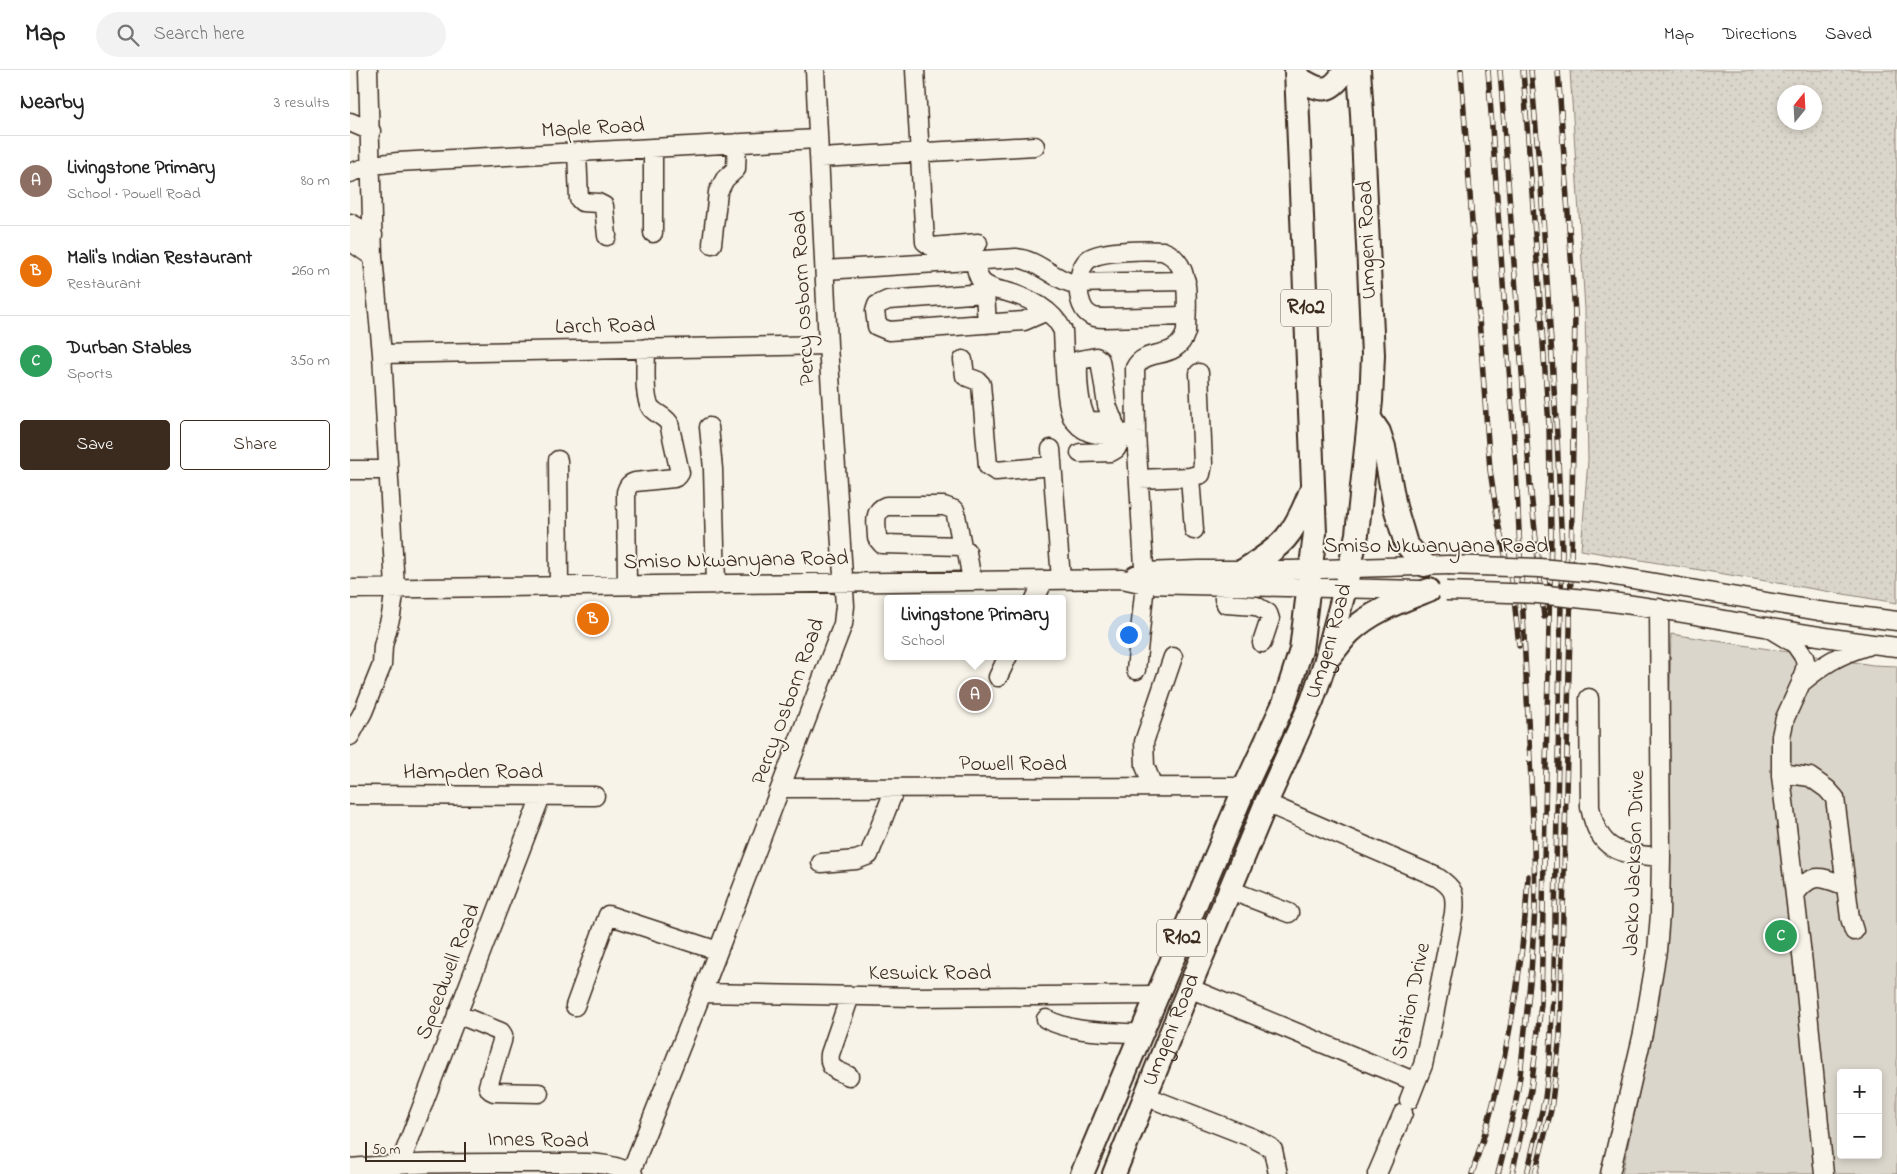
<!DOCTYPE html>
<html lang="en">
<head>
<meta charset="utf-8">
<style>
  body { margin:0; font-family:"Indie Flower",sans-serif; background:#f2f2f2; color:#222 }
  .controls { position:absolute; right:15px; bottom:15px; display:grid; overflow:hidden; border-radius:5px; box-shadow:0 2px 8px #0003 }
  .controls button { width:45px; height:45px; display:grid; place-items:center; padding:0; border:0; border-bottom:1px solid #e0e0e0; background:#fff; color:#222; font:25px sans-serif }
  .compass { position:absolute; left:1427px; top:15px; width:45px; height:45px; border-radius:50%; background:#fff; box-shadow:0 2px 8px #0003; rotate:18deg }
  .scale { position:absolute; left:15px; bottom:12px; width:101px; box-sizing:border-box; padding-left:5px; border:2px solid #3b2a1e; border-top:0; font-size:14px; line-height:18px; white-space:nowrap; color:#3b2a1e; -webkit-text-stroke:4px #f7f3e8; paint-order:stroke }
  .you { position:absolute; left:778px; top:564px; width:18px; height:18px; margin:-12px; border:4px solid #fff; border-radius:50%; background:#1a73e8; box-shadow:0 0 0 8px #1a73e833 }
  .badge { display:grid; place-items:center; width:32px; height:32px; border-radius:50%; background:#3b2a1e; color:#fff; font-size:16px; font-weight:700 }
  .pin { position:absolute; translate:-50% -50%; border:2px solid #fff; box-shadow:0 1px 5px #0006 }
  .popup { position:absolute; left:534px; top:525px; width:182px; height:65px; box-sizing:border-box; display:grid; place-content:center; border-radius:5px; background:#fff; filter:drop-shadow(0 1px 4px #0005); font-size:16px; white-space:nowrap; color:#767676 }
  .popup b { font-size:19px; color:#222 }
  .popup::after { content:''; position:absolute; left:50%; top:100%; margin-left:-10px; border:10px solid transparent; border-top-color:#fff }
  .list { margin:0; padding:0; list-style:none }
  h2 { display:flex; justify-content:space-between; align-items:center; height:65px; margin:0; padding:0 20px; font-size:21px }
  h2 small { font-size:16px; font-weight:400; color:#767676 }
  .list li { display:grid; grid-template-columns:32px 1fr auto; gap:15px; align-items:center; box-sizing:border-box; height:90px; padding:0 20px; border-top:1px solid #e0e0e0 }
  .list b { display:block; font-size:19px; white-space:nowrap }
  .list p { margin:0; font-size:16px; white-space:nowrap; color:#767676 }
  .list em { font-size:16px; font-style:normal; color:#767676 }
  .actions { display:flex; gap:10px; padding:15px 20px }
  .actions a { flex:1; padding:11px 0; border:1px solid #3b2a1e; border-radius:5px; text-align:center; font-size:18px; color:#3b2a1e }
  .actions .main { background:#3b2a1e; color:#fff }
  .icon { flex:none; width:28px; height:28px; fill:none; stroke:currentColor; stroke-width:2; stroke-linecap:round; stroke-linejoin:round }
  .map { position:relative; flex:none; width:1547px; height:1104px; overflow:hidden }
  header { display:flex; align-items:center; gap:30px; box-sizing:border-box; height:70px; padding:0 25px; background:#fff; border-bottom:1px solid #e0e0e0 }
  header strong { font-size:24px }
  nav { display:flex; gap:28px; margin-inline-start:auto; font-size:18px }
  .search { width:350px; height:45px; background:#f2f2f2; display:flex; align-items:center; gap:12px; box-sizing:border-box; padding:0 18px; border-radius:28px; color:#767676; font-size:19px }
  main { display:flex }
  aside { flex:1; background:#fff }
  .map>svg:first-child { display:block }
</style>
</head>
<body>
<header>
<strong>Map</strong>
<div class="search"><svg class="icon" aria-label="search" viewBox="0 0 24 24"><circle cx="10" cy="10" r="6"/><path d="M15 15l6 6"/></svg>Search here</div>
<nav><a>Map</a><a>Directions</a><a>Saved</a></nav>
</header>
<main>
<aside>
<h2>Nearby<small>3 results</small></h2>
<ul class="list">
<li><span class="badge" style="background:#8d6e63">A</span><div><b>Livingstone Primary</b><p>School · Powell Road</p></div><em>80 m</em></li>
<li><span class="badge" style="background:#e8710a">B</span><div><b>Mali's Indian Restaurant</b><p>Restaurant</p></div><em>260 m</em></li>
<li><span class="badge" style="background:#2e9e5b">C</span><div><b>Durban Stables</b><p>Sports</p></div><em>350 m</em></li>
</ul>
<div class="actions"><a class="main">Save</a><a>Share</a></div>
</aside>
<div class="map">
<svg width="1547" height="1104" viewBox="0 0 1547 1104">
  <defs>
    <pattern id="grass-dots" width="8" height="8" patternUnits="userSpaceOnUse" patternTransform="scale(1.25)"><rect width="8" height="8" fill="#dbd6cb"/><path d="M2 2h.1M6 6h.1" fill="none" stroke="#bdb8ae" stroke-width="1.8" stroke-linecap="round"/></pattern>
  </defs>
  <rect width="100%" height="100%" fill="#f7f3e8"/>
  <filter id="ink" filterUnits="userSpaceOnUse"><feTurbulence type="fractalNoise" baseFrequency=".02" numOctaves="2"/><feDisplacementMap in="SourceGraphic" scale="10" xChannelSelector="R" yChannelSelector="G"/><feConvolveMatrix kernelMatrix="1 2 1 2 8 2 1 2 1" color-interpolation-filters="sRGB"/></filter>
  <g filter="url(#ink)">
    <path fill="url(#grass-dots)" stroke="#8b8074" fill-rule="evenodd" d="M1220,0h327v533l-316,-53 7,-90 -3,-151zM1464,22v30h-30v-30z"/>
    <path fill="#dbd6cb" stroke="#8b8074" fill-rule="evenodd" d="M1321,564l202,31 24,1v508h-275l37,-177 10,-123v-155zM1491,1003h37v82h-37z"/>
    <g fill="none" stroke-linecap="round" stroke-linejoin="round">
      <g stroke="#3b2a1e" stroke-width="21">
        <path id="minor" d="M565,0l10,172 7,5 46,-4
          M0,52l21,9
          M303,78v85
          M227,82l2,47 3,3 16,1 6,3 3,30
          M470,88l215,-12
          M0,103l22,-8 26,-3 419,-23
          M0,153l23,12
          M0,171l23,16
          M362,174l6,-52 7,-13 11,-10 1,-26
          M625,190c1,8 2,16 7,22 7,7 17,8 25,10 22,6 46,18 56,39 1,18 2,72 9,86 4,7 10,12 17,15 14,5 33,1 47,1
          M475,200l191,-12c21,2 35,19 55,25l115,-2
          M636,216l-1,7 2,31
          M635,223l-97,7 -11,5 -2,6 2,15 12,5 135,-10 23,-10
          M32,284l446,-9
          M613,290l2,16 13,5 3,3 7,82 8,5 56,-5
          M359,357l4,42 3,116
          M701,379l10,130
          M730,383l31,-1 5,-3 3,-6 -1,-9 -11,-29 -7,-45 -4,-3 -17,3c-3,10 0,55 10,60 7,3 17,0 24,-1
          M208,390l1,126
          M0,400h38
          M840,407l4,53
          M789,409l51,-2 11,-3 2,-10 -4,-91
          M612,476l-80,-2 -5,-6c0,-12 -5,-27 9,-32h58l11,4 7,36 5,6 5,29
          M1247,503l222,38 78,10
          M785,505l9,-3 55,-2h92l157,-5
          M277,515l-1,-93c2,-6 3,-8 9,-10l39,-4 4,-2 2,-3 -11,-50c-5,-7 -13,-9 -18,-15 -8,-10 -5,-46 -5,-60
          M873,516l1,13 2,5 30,2 12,7 2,6 -8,24
          M0,519l772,-10 23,5 276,6
          M685,529l9,-19
          M1253,531c98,12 195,35 294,46
          M1417,557l28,17 9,13 2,8 -5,18 -16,35 -4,18v40l23,196 20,202
          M786,600l9,-86 -9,-151 -1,-65c11,-22 41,-5 51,-36 0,-27 8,-69 -23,-81 -16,-1 -61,-1 -74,8 -14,10 -14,48 1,56 4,3 10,3 15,3l81,-2
          M648,607l10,-21
          M1451,613c23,-19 37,-28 66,-37
          M1239,628l1,109c9,46 31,47 71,50
          M0,666l13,-24 19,-47 1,-19 8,-31 4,-27 -13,-234 -9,-97 -5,-187
          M1431,703l29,4 17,12 8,9 15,120 4,13
          M803,717l-8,-21 -1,-24 29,-85
          M431,718l464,-1
          M0,725l245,1
          M471,793l35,-3 13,-5 26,-67
          M880,820l59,23
          M1445,824c18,-23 26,-17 51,-8
          M839,918l227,94 7,-17 10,-45 21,-107c2,-19 0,-25 -17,-36l-171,-74
          M352,923l213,4 244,-2
          M225,936l33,-91 110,36
          M107,944l44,18 2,3 -1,6 -14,45 2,4 4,2 45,1
          M696,949c29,15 64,12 96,15
          M499,1006c-12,-6 -21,-6 -19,-22l20,-58
          M795,1026l108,42 17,9 3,3 5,24
          M1059,1030l7,-18
          M50,1094l141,-368
          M0,1098c62,-6 124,-5 186,-5 31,1 69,-5 97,11
          M280,1104l72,-181 141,-369 2,-18 -17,-261 -13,-275
          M1027,1104l26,-61
          M1260,1104l33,-141 14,-82 3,-37 1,-57 -2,-249"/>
      </g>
      <g stroke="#3b2a1e" stroke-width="26">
        <g id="major">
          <path d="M947,7c22,14 33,19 48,-7"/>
          <path d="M1019,347l10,15 5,15 11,60 11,37 19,21"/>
          <path d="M894,500c39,-24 49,-34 66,-77"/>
          <path d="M980,586c7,-8 13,-17 20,-24 22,-21 51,-31 79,-42"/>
          <path d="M732,1104l163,-387 39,-84 17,-53 14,-117 -19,-463"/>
          <path id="s1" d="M764,1104l75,-186 77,-185 46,-102 13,-38 20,-74 12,-55 14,-133 2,-46 -11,-241 -3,-44"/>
        </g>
      </g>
      <use href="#minor" stroke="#f7f3e8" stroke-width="18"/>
      <use href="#major" stroke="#f7f3e8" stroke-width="22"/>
      <g stroke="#3b2a1e" stroke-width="5.5">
        <path id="rail" d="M1111,0l29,400 8,53 15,66 6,57
          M1138,0l28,398 18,375 1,64 -4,66 -11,103 -5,30 -17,68
          M1150,0l30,413 14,134
          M1122,1104c7,-23 15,-46 21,-70 19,-73 31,-153 35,-228
          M1162,1104l19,-84 10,-86 10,-472 -2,-107 -26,-355
          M1177,1104l18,-76 5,-41 4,-86 8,-421 -5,-115 -16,-248 -10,-117
          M1185,1104l16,-64 9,-74 10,-405 5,-318 -17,-243"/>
      </g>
      <use href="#rail" stroke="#f7f3e8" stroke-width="4" stroke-dasharray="11" stroke-linecap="butt"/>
      <g stroke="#3b2a1e" stroke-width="21" stroke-linecap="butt">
        <path id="minor-bridge" d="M1098,495l91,3 58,5
          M1096,521l92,3 65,7"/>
      </g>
      <use href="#minor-bridge" stroke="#f7f3e8" stroke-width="18"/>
    </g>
  </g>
  <g text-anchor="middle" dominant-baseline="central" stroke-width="4" stroke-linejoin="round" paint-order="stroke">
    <g fill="#f7f3e8" stroke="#73665b" stroke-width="1">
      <rect x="931" y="219.5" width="50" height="37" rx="4"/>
      <rect x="807" y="849.5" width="50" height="37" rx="4"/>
    </g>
    <g font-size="21" font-weight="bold" fill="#3b2a1e">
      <text x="956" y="238">R102</text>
      <text x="832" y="868">R102</text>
    </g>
    <g font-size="22" fill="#3b2a1e" stroke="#f7f3e8">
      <text transform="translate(243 59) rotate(-3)">Maple Road</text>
      <text transform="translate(1018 170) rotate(-92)">Umgeni Road</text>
      <text transform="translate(454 228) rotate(-93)">Percy Osborn Road</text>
      <text transform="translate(255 257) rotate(-1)">Larch Road</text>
      <text x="1086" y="477">Smiso Nkwanyana Road</text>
      <text transform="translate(386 491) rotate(-1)">Smiso Nkwanyana Road</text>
      <text stroke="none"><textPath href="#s1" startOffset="575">Umgeni Road</textPath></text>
      <text transform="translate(439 632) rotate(-70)">Percy Osborn Road</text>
      <text x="663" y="695">Powell Road</text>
      <text x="123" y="703">Hampden Road</text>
      <text transform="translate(1285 793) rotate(-88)">Jacko Jackson Drive</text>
      <text transform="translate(99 902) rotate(-69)">Speedwell Road</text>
      <text x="580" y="904">Keswick Road</text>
      <text transform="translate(1062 931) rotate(-78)">Station Drive</text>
      <text stroke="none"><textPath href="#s1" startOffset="155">Umgeni Road</textPath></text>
      <text transform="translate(188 1071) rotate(1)">Innes Road</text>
    </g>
  </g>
</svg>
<div class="controls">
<button>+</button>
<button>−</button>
</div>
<svg class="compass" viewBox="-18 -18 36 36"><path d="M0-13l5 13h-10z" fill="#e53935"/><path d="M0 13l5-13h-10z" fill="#767676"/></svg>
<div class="scale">50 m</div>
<div class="you"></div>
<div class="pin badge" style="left:625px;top:625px;background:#8d6e63">A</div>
<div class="popup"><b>Livingstone Primary</b>School</div>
<div class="pin badge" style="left:243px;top:549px;background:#e8710a">B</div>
<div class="pin badge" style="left:1431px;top:866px;background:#2e9e5b">C</div>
</div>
</main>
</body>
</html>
